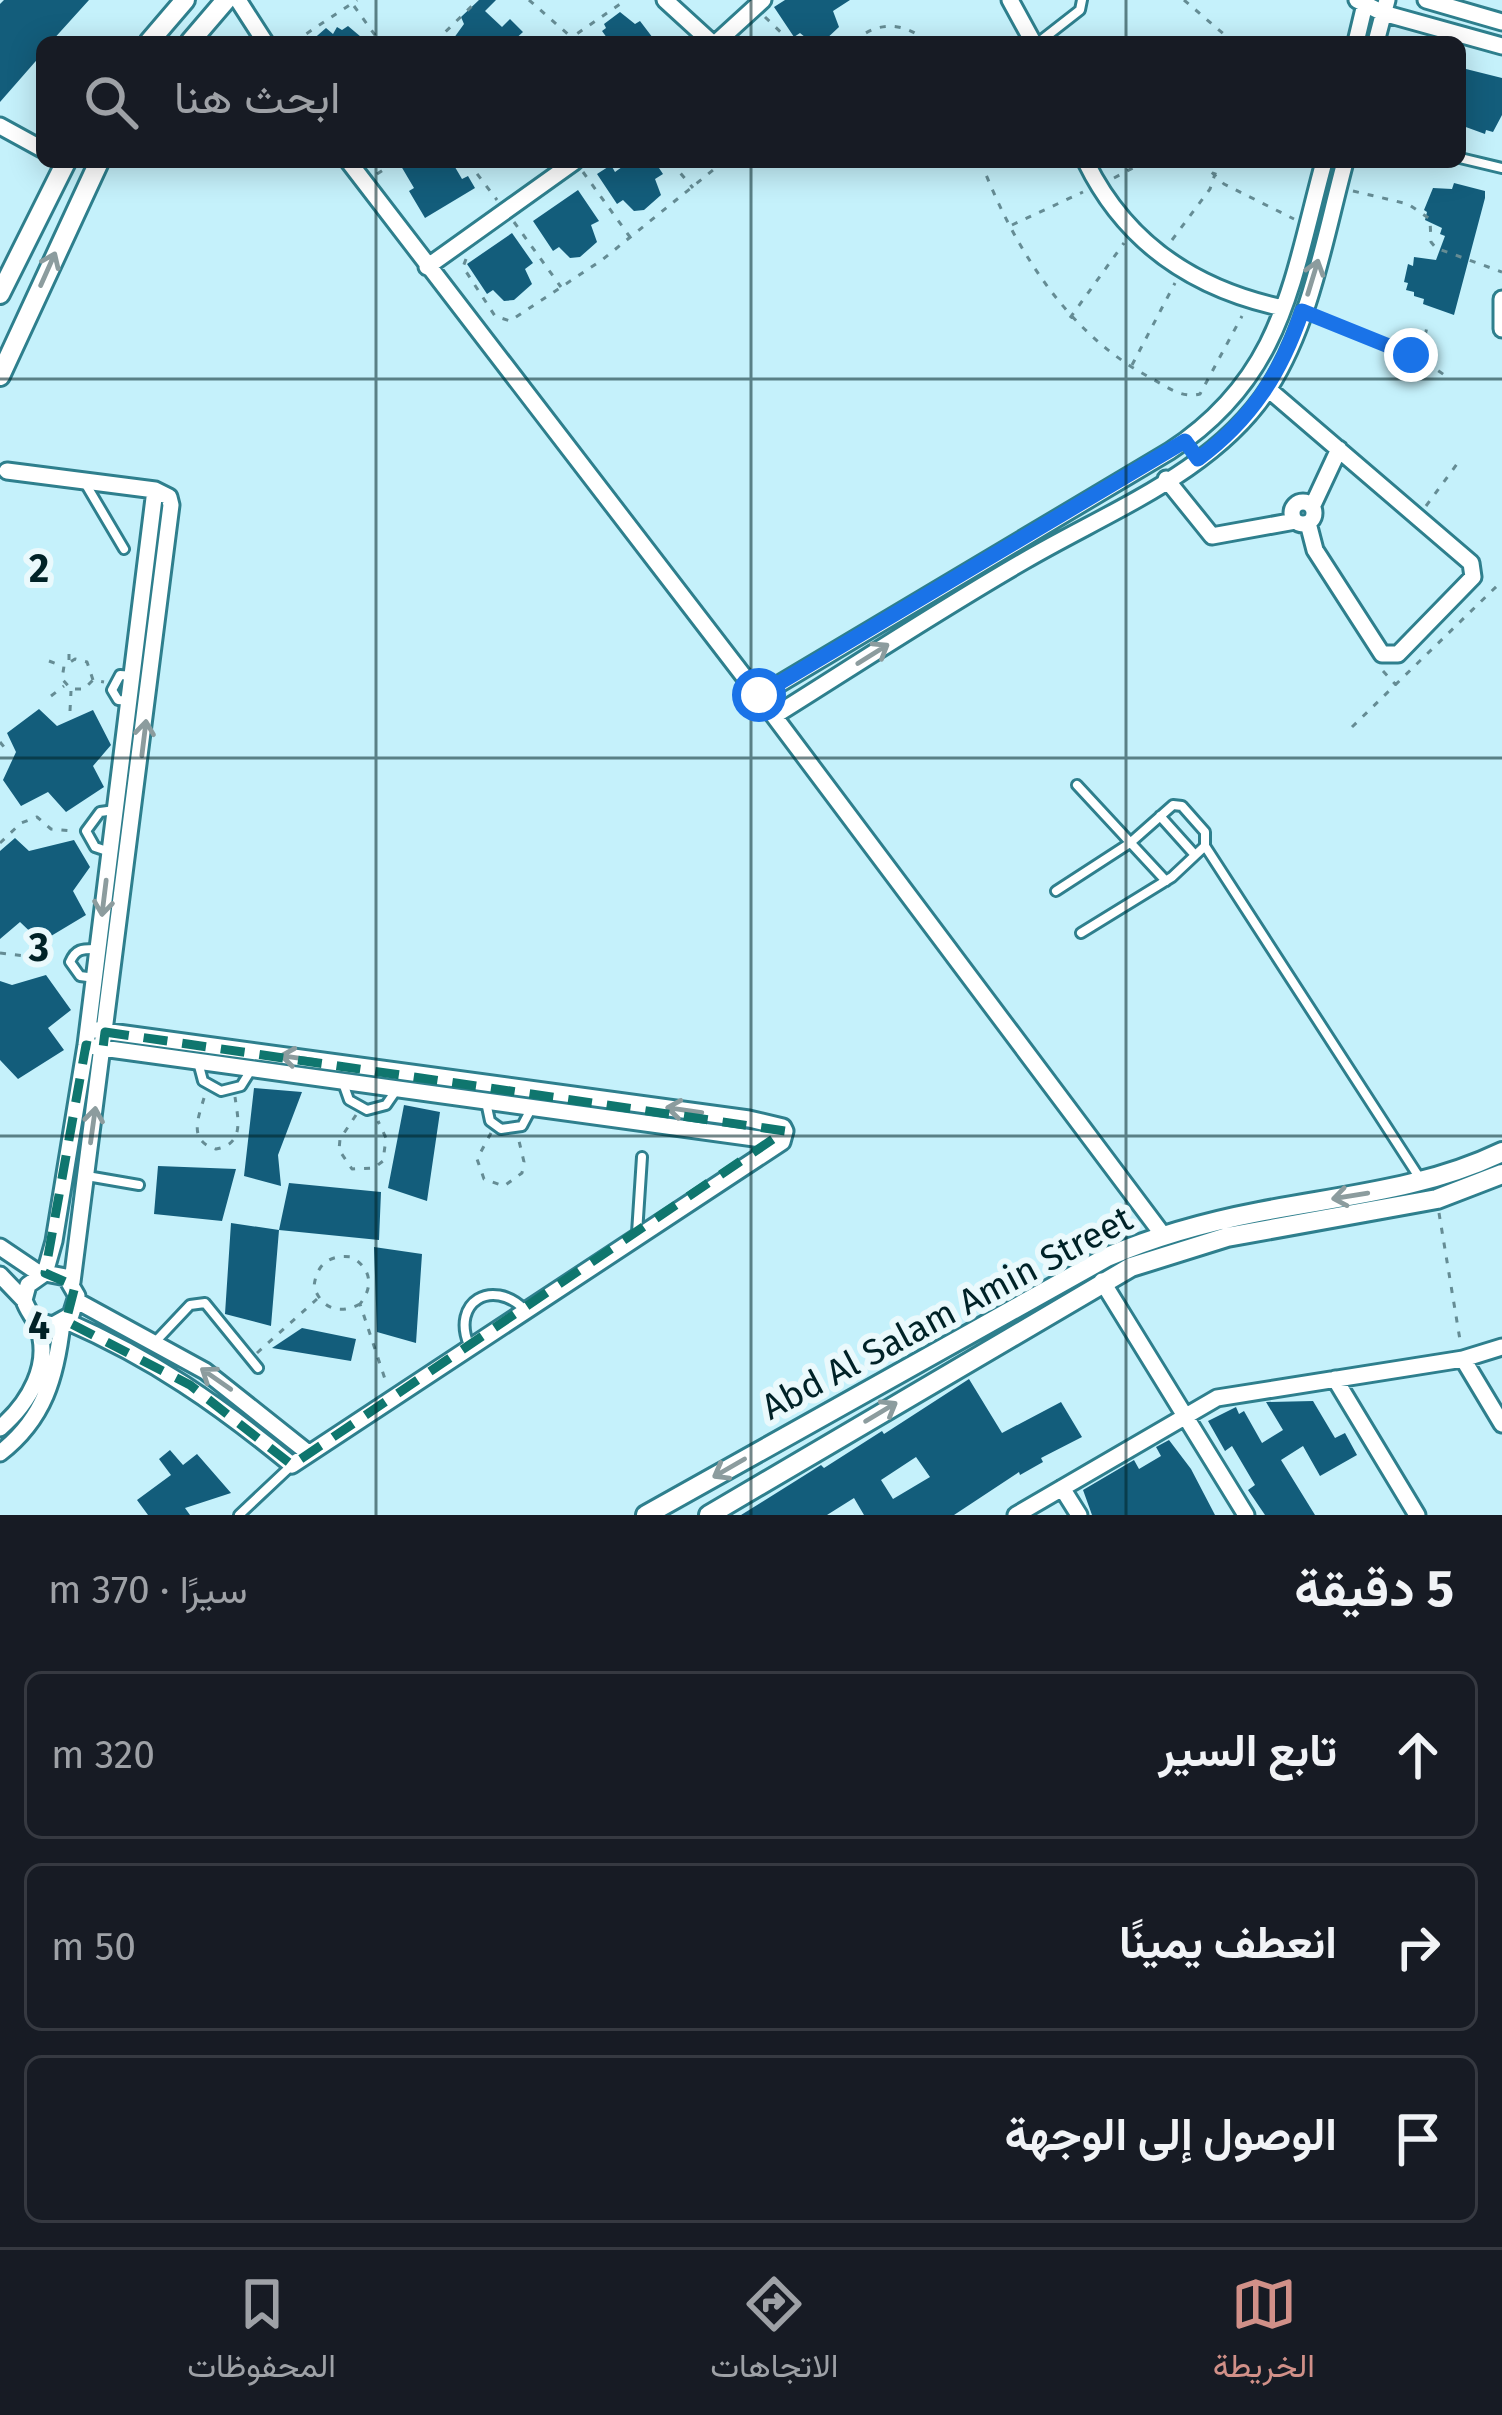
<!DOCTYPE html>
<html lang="ar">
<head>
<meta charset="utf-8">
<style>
  body { margin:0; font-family:"Fira Sans",Vazirmatn,sans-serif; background:#20242c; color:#f1f3f6; direction:rtl }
  .stop { position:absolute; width:36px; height:36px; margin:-27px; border:9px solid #1a73e8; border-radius:50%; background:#fff }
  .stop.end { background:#1a73e8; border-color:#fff; box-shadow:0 3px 12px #0008 }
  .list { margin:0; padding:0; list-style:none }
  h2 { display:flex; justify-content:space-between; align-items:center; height:156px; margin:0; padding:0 48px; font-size:51px }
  h2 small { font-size:39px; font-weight:400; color:#9ea1a6 }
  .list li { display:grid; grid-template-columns:78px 1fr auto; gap:36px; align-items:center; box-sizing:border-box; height:168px; margin:0 24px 24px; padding:0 24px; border:3px solid #363941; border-radius:18px }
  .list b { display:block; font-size:45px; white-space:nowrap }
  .list em { font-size:39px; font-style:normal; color:#9ea1a6 }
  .icon { flex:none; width:66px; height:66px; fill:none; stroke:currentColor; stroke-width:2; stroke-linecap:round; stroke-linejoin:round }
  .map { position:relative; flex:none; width:1502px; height:1515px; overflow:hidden; direction:ltr }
  .search { position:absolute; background:#171b24; box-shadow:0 6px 30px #0003; left:36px; right:36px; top:36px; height:132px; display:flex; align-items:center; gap:30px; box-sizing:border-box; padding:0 42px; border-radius:18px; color:#9ea1a6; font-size:45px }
  .sheet { height:732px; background:#171b24 }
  nav { display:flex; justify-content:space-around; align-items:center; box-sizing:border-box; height:168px; border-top:3px solid #363941; background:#171b24; font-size:33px; color:#9ea1a6 }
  nav a { display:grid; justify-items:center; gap:6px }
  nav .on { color:#d19088 }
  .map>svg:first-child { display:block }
</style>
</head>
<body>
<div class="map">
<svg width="1502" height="1515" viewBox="0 0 1502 1515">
  <rect width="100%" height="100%" fill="#c5f1fb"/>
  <path fill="#135d7b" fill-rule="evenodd" d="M4,0h85l-38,42h-9v12l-42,48v-98z
    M479,0h17l-11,11 17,16 8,-8 13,13 -11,10h-61l13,-18 -3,-7z
    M785,0h65l-17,11 6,16 -16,15h-12l-11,-9 -6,4 -20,-30z
    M620,12l15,12 5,-3 16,21h-46l-8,-11 4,-3 -2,-4z
    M348,26l19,16h-57l16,-14 7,6 4,-7 5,3z
    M1466,69l36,9v37l-9,17 -7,-2 -1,4 -22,-8 3,-22 -6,-1v-7z
    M408,162h29l3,5 12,-5 10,17 6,-3 7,12 -50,30 -16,-27 5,-3 -13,-22z
    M629,162h26l8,12 -8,5 6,16 -17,15 -10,1 -11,-11 -6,4 -20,-30 14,-9 4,7z
    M1454,183l31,8v7l-31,117 -31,-11 1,-5 -10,-3v-4l-8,-2 2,-7 -4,-1 4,-18 5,2 1,-9 22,3 9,-24 -5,-2 2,-6 -17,-8 2,-8 -3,-2 9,-22 19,1z
    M578,190l21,31 -8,4 6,17 -17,15 -10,1 -11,-11 -6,4 -20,-30z
    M512,233l21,30 -8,6 7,15 -18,16 -10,1 -11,-11 -6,4 -20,-30z
    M39,709l18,17 36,-16 18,35 -18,21 11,21 -38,25 -18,-20 -27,14 -18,-26 13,-28 -9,-19z
    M15,838l14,13 45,-11 16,27 -17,24 13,24 -45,27 -21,-20 -20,17v-88z
    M46,975l25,35 -23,18 16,22 -46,29 -18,-19v-79l12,4z
    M254,1088l48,4 -24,63 3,31 -37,-10z
    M404,1105l36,7 -13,89 -39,-13z
    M158,1166l78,3 -14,52 -68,-7z
    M289,1183l92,9 -2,48 -100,-10z
    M231,1223l48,7 -8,96 -46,-12z
    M374,1247l48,7 -6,89 -39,-11z
    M302,1328l54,11 -5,22 -79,-13z
    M969,1379l33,54 59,-31 21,35 -41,21 2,4 -23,13 -1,-3 -65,43h-90l-10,-17 -27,17h-86l80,-50 3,3 58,-37 2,3zM916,1457l14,20 -37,22 -12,-19z
    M1313,1401l22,37 10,-5 12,22 -37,21 -17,-30 -22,14 34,55h-50l-17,-25 7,-5 -23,-39 -7,5 -17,-30 28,-14 3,7 5,-3 18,32 21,-13 -17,-28z
    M1169,1440l22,29 24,46h-123l-9,-25 51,-30 5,9 22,-13 -5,-9z
    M170,1450l13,15 14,-11 34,39 -46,15 5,7h-42l-11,-15 34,-25 -12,-16z"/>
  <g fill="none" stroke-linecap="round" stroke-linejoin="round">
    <g stroke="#2e7f8d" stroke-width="14">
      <path id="service" d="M1039,42l41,-32 2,-10
        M1460,158l42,10
        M85,483l39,66
        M131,701l-13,-1 -6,-10 8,-15 13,1
        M1077,785l89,96
        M1160,816l35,39
        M1205,846l214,331
        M110,852l-15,-5 -9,-16 14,-19 15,-2
        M1056,891l74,-48 43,-38 9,1 23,26v14l-33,31 -91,56
        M95,978l-15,-2 -10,-14c6,-14 13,-13 27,-13
        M198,1062l5,19 18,10 20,-5 10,-16
        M343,1083l6,17 18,10 19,-5 11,-16
        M486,1102l4,19 11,8 21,-3 9,-17
        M87,1176l52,9
        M637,1233l5,-76
        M156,1341l34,-36 15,-2 53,65
        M469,1345c-18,-43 23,-67 55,-36
        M239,1515l52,-49"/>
    </g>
    <g stroke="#2e7f8d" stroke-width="21">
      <path id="minor" d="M238,0l27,42
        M665,0l46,42
        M1010,0l23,42
        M1357,0l26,13 119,33
        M1426,0l76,22
        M717,42l46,-42
        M1356,42l10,-42
        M1376,42l11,-42
        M0,126l42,23
        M349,162l410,534 404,539
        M1086,162c40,82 108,127 197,146
        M427,267l147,-105
        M1502,299v30
        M1268,389l203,174 2,14 -75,77h-16l-67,-104 -7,-27
        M7,471l148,19 14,7 2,8 -99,777
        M1166,479l46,57 83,-15
        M1292 513a11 11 0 1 1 22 0a11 11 0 1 1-22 0Z
        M1312,507l27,-58
        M759,696l411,-245c113,-74 121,-168 154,-289
        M774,716c83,-52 165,-106 250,-155 83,-49 191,-89 245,-173 42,-66 56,-152 76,-226
        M96,1030l653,89 34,8 2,4 -3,11
        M95,1047l687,95
        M0,1247l40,27
        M45,1273l9,-32 32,-196 69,-555
        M0,1275l24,25
        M1102,1281l144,234
        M77,1301l128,70 102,81
        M66,1321c87,38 152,83 226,144l490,-323
        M1463,1359l39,65
        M1335,1379l82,136
        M0,1428c28,-24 53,-64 37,-103 -4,-9 -10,-15 -13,-25l4,-15 17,-12 21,4 11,19 -6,19 -18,10 -17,-4
        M0,1453c44,-34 56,-76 62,-130
        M1062,1488l17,27
        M1016,1515l201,-117 246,-39 39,-12"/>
    </g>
    <g stroke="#2e7f8d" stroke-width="24">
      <path id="tertiary" d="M149,42l36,-42
        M190,42l36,-42
        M0,294l66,-132
        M0,376l99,-214
        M646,1515l461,-258c49,-21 100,-35 152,-45 82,-16 166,-23 243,-60
        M709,1515l422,-248 96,-30 210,-38 65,-25"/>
    </g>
    <path stroke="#658c94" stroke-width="3" stroke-dasharray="6 9" stroke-linecap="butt" d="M529,0l41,36
      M1184,0l49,42
      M354,6l26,36
      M765,17l26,25
      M294,42l63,-42
      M435,42l43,-42
      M565,42l61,-42
      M854,42c23,-22 50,-20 74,0
      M468,162l29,38
      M671,162l22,26
      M981,162c33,86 86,171 168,215 17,9 32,22 51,17l42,-78
      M1201,162l23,22 70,35
      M583,172l47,65
      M377,174l18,-12
      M1114,178l30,-16
      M1353,191l55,13 22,15 1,23 5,6 66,24
      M514,222l47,65
      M1012,225l71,-33
      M1172,240l38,-51 9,-27
      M466,259l-3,8 32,49 15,5 92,-61 121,-98
      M1070,318l54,-75
      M1321,318l90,37
      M1422,350l6,-28
      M1410 358a8 8 0 1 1 16 0a8 8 0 1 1-16 0Z
      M1426,362l24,17
      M1132,365l43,-82
      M1426,506l31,-42
      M69,660v-13
      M49,661l13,5
      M1383,671l13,14
      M93,680l-6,-18 -12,-3 -11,7 -2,13 9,10h13l9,-9 11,2
      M51,696l13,-10
      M70,711l1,-20
      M1352,727l150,-146
      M0,742l4,5 -4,7
      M0,843l21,-20 16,-6 14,12 22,2
      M0,953l56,7
      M204,1098c-6,21 -16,43 12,51 29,-5 22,-30 19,-52
      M356,1115l-16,24 -1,11 13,19 22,-1 9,-7 3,-23 -8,-17
      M491,1133l-14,26 7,20 20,7 18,-13 2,-11 -5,-21
      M1439,1213l22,133
      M360,1304c-21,11 -38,5 -46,-17 2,-23 16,-33 38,-30 19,12 22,29 8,47l27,81
      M257,1353l60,-54"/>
    <use href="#service" stroke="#fff" stroke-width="8"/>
    <use href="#minor" stroke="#fff" stroke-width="15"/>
    <use href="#tertiary" stroke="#fff" stroke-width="18"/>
  </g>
  <defs><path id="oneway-shaft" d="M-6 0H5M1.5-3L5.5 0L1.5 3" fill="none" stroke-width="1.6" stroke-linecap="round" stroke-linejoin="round" transform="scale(3)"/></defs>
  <g stroke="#8c9c9e">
    <use href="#oneway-shaft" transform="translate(48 269) rotate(-66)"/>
    <use href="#oneway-shaft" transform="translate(1313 277) rotate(-73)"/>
    <use href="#oneway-shaft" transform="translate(873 654) rotate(-32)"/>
    <use href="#oneway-shaft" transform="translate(144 738) rotate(-83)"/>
    <use href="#oneway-shaft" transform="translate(104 898) rotate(97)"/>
    <use href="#oneway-shaft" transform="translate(298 1058) rotate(-172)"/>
    <use href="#oneway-shaft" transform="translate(684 1110) rotate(-172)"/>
    <use href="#oneway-shaft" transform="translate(93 1125) rotate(-82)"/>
    <use href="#oneway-shaft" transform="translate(1350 1196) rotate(171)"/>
    <use href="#oneway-shaft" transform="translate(216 1379) rotate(-145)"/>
    <use href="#oneway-shaft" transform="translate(881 1412) rotate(-31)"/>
    <use href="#oneway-shaft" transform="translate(729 1468) rotate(150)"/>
  </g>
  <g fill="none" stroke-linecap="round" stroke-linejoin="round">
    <path stroke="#1a73e8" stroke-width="15" d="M759,695l426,-254 13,18c53,-39 83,-86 104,-148l109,44"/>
  </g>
  <path fill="none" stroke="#0f766e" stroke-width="9" stroke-dasharray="24 15" stroke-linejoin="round" d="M105,1032l680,99 -493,334 -102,-80 -124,-64 9,-35 -30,-13 41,-228 17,3z"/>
  <path fill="none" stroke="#002227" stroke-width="3" stroke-opacity="0.55" d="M376,0v42M751,0v42M1126,0v42M376,162v1353M751,162v1353M1126,162v1353M0,379h1502M0,758h1502M0,1136h1502"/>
  <g text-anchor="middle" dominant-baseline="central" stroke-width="12" stroke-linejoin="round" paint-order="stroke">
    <g font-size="36" fill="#002227" stroke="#eaf9fc">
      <text transform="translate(947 1313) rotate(-28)">Abd Al Salam Amin Street</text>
    </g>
  </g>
  <g font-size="39" text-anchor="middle" font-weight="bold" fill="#002227" stroke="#eaf9fc" stroke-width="12" stroke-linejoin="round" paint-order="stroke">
    <text x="39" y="582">2</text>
    <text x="39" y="961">3</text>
    <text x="39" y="1339">4</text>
  </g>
</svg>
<div class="stop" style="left:759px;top:695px"></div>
<div class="stop end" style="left:1411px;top:355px"></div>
<div class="search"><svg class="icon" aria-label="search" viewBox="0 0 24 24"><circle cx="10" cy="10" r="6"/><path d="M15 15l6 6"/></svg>ابحث هنا</div>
</div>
<section class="sheet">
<h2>5 دقيقة<small>سيرًا · 370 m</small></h2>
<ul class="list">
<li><svg class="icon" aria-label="ahead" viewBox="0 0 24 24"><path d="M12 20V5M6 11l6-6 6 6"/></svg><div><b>تابع السير</b></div><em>320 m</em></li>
<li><svg class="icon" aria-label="right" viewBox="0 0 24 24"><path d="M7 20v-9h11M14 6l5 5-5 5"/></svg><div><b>انعطف يمينًا</b></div><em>50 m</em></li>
<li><svg class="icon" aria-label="arrive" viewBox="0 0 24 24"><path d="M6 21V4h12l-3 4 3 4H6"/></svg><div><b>الوصول إلى الوجهة</b></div></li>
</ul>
</section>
<nav>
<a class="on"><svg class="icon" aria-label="map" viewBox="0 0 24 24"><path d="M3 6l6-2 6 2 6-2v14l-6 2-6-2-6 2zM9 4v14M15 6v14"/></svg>الخريطة</a>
<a><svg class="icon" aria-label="directions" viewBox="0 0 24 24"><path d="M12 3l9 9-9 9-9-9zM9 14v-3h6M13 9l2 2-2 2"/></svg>الاتجاهات</a>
<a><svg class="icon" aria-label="saved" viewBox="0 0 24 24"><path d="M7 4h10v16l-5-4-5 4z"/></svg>المحفوظات</a>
</nav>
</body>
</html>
